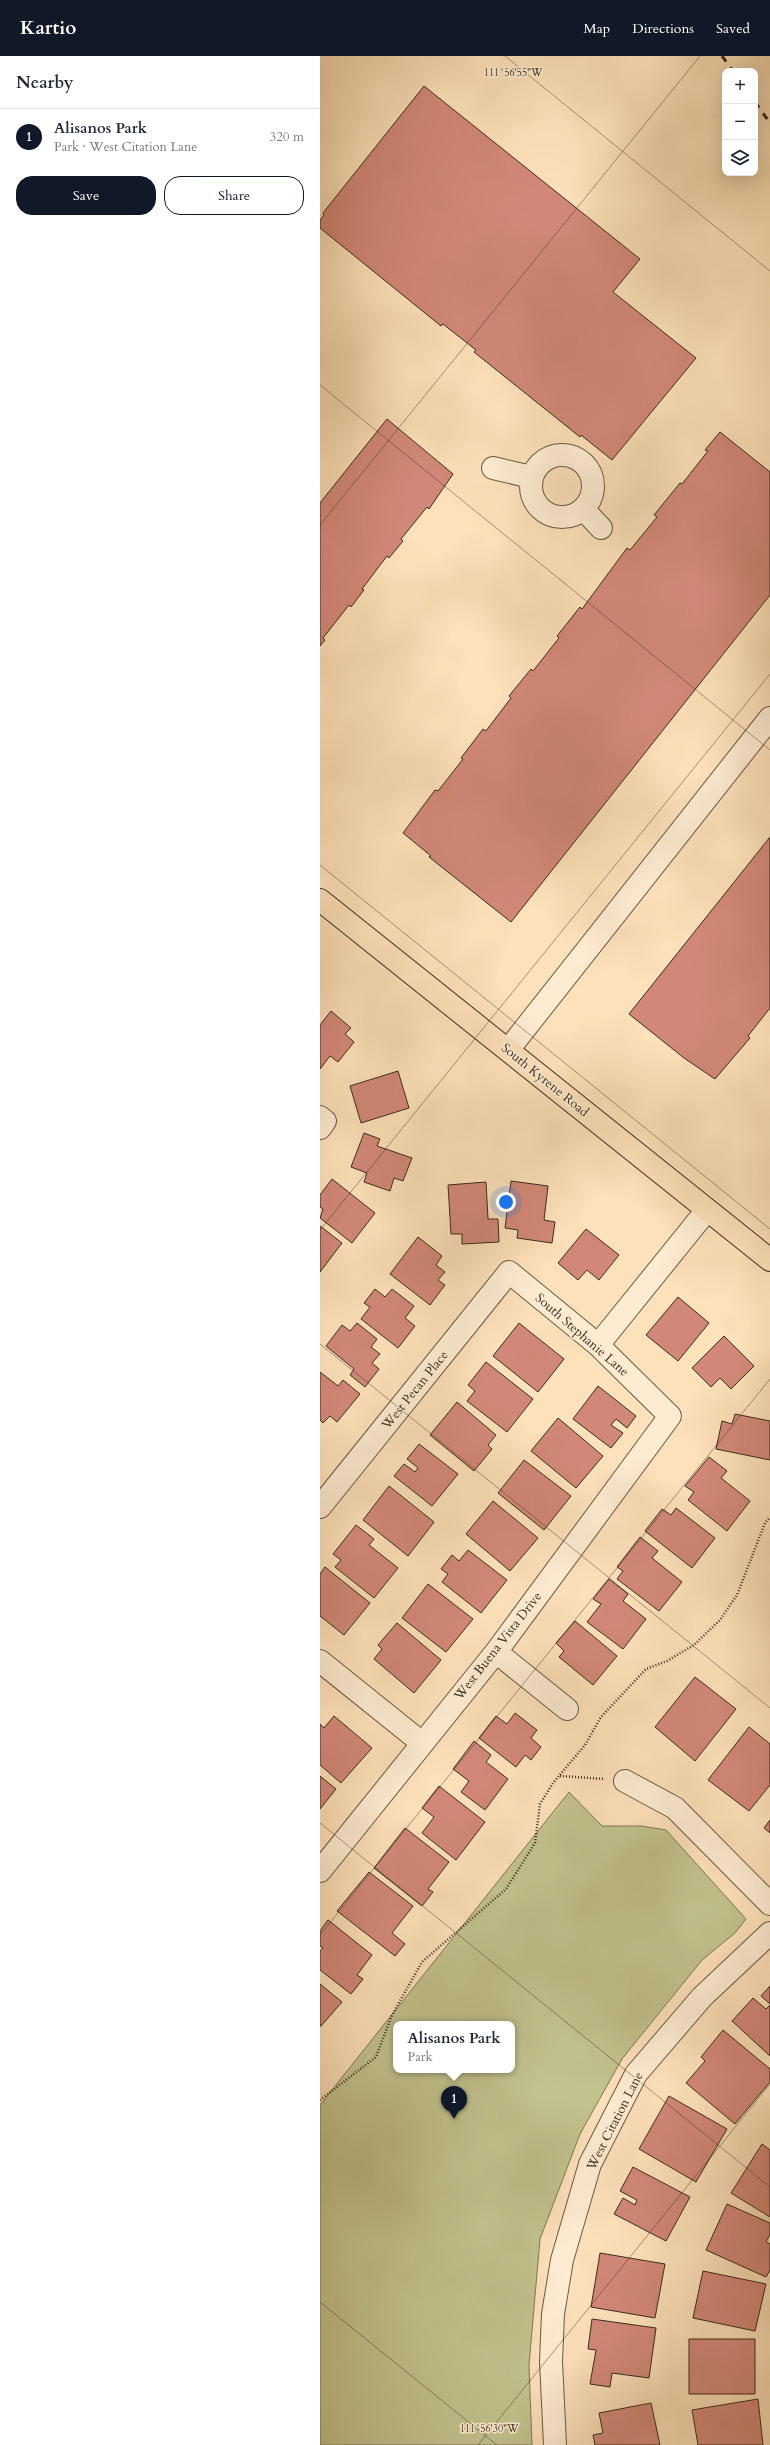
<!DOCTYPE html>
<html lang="en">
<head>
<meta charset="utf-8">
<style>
  body { margin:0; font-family:Cardo,serif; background:#f2f2f3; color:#1f2937 }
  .controls { position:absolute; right:12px; top:12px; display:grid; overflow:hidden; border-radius:8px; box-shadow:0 4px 16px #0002 }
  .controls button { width:36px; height:36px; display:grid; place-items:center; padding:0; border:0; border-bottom:1px solid #e0e1e3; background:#fff; color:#1f2937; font:20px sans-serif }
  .you { position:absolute; left:186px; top:1146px; width:14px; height:14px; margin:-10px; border:3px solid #fff; border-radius:50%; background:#1a73e8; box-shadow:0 0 0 6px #1a73e833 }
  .badge { display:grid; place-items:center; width:26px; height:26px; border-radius:50%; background:#111827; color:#fff; font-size:13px; font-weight:700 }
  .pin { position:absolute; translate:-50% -33px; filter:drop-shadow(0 1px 2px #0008) }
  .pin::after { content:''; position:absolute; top:21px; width:14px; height:12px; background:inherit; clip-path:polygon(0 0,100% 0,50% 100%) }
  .popup { position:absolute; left:73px; top:1965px; width:122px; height:52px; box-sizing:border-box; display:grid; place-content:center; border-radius:8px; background:#fff; filter:drop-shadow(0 1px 3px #0005); font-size:13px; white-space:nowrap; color:#747a83 }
  .popup b { font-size:15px; color:#1f2937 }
  .popup::after { content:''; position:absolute; left:50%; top:100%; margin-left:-8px; border:8px solid transparent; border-top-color:#fff }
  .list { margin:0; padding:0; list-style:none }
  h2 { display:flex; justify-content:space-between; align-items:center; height:52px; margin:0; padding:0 16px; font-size:17px }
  h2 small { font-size:13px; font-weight:400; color:#747a83 }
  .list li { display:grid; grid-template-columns:26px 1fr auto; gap:12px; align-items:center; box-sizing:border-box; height:56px; padding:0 16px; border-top:1px solid #e0e1e3 }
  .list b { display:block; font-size:15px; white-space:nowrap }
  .list p { margin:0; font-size:13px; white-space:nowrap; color:#747a83 }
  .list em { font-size:13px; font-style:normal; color:#747a83 }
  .actions { display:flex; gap:8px; padding:12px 16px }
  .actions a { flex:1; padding:9px 0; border:1px solid #111827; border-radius:16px; text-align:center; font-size:14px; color:#111827 }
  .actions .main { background:#111827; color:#fff }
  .icon { flex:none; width:22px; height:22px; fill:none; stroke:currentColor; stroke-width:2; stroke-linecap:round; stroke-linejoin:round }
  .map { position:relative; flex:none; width:450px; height:2389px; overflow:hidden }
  header { display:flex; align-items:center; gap:24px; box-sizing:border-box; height:56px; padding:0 20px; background:#111827; color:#fff }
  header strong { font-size:19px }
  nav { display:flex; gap:22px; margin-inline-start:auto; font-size:14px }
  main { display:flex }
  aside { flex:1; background:#fff }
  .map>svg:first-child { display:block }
</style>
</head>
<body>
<header>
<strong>Kartio</strong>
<nav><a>Map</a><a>Directions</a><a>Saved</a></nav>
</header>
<main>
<aside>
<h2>Nearby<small></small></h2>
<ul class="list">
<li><span class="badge">1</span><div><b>Alisanos Park</b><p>Park · West Citation Lane</p></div><em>320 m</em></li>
</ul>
<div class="actions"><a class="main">Save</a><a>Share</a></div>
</aside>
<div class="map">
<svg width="450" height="2389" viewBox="0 0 450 2389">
  <rect width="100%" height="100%" fill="#fde1ba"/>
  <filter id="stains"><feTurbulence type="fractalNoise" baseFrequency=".005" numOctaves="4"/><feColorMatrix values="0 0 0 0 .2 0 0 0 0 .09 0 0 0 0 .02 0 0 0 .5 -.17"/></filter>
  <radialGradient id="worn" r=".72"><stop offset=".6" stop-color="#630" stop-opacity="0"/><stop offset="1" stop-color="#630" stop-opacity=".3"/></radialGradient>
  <path fill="#c2c28e" stroke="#7e7756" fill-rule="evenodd" d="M249,1736l33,34h39l25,4 80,89 -11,14 -33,27 -80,99 -42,75 -40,105 -11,126 3,80h-212v-340zM76,1968h116v46h-116z"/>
  <path fill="#d28878" stroke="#392c1d" d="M104,30l216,173 -27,33 83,66 -84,102 -31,-25 -1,2 -106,-85 2,-2 -33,-26 -2,2 -121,-98v-8l4,-5 -1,-2z
    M67,363l66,55 -24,35 -2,-2 -26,32 2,2 -14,17 -2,-2 -25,33 2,1 -13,17 -2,-2 -26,33 2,2 -5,6v-143z
    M400,376l50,40v123l-259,327 -82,-65 2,-1 -28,-23 32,-43 3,1 25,-32 -2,-1 22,-29 3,2 25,-33 -2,-2 22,-27 2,2 26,-33 -2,-2 23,-29 2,2 45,-61 3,2 27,-33 -3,-2 26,-32 2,1 26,-33 -3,-1z
    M450,781v171l-22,28 2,2 -35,41 -31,-21 -55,-44z
    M11,955l20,17 -6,6 9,8 -16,20 -8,-6 -10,13v-44z
    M78,1015l11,37 -48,15 -11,-37z
    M44,1077l16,6 -3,7 35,12 -9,23 -9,-3 -4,13 -26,-9 3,-9 -16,-6z
    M12,1123l43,34 -23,30 -32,-25 3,-9 -3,-2v-12z
    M191,1125l37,5 -4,34 11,2 -3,21 -35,-5 1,-8 -13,-2z
    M166,1126l2,37h10l1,23 -37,2v-10h-11l-3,-49z
    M0,1170l22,17 -22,29z
    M266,1173l33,26 -20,25 -12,-10 -9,10 -20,-17z
    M98,1181l24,19 -6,9 9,7 -7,8 7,5 -15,20 -40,-31z
    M55,1233l10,8 7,-8 22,17 -9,12 10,8 -17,22 -37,-29 9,-12 -6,-4z
    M358,1241l31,26 -31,38 -32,-26z
    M37,1267l20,16 -6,8 9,7 -8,9 7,6 -14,18 -15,-12 4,-6 -28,-23 16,-21 8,6z
    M199,1267l45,36 -26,33 -45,-36z
    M404,1280l30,30 -23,23 -11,-11 -9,9 -19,-19z
    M166,1306l47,37 -26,33 -40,-31 8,-10 -7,-6z
    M0,1316l18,14 5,-6 17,14 -23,28 -7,-6 -7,7 -3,-3z
    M278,1330l38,30 -9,12 -11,-9 -5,6 12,8 -12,15 -38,-29z
    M137,1346l39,33 -8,10 4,4 -18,22 -44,-36z
    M415,1358l35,7v39l-54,-11 6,-28 10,3z
    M238,1362l45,38 -27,32 -45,-37z
    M99,1388l39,30 -26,32 -38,-30 10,-12 11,8 3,-4 -11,-9z
    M389,1401l18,14 -6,7 29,23 -23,30 -39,-31 6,-8 -9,-6z
    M204,1404l47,36 -27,34 -46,-37z
    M69,1430l45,36 -26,34 -45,-36z
    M173,1445l45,37 -28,33 -44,-37z
    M356,1452l39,30 -23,30 -47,-37 17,-22 9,6z
    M36,1469l18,14 -5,6 29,23 -24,30 -39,-31 6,-7 -8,-6z
    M320,1481l18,14 -6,7 30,24 -23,29 -42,-32 6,-8 -6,-4z
    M148,1494l39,30 -26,33 -39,-31 6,-8 -7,-5 11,-14 7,6z
    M5,1511l45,36 -26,32 -24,-19v-42z
    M289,1523l19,15 -5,7 23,18 -23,30 -36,-27 14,-18 -8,-5z
    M108,1528l45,35 -27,33 -44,-34z
    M255,1565l42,35 -24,29 -34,-28 5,-6 -8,-8z
    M77,1567l44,37 -27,33 -40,-34 8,-10 -4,-4z
    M375,1621l41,32 -41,52 -40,-34z
    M195,1657l22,17 -6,8 10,9 -10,13 -6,-5 -9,12 -37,-29 17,-22 11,8z
    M14,1660l38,32 -31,35 -21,-18v-41l4,4z
    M429,1671l21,17v41l-21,26 -41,-31z
    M154,1685l17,14 -5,7 22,17 -23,31 -24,-18 8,-11 -16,-12z
    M0,1720l16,13 -16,20z
    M119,1730l46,36 -29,38 -34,-27 12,-16 -12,-9z
    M450,1764v13l-6,-5z
    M85,1772l44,34 -21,27 5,3 -11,14 -48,-38z
    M49,1816l44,34 -21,27 13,11 -10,12 -58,-45z
    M8,1864l44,35 -15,20 6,4 -12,15 -31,-24v-19l3,-3 -3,-2v-15z
    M0,1928l22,18 -21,24h-1z
    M450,1930v18l-9,-8z
    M433,1942l13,11 4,-4v51l-38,-35z
    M403,1974l47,39v13l-35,42 -49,-41 19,-22 -4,-4z
    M349,2040l58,33 -31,53 -57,-33z
    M442,2088l8,6v67l-39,-24z
    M313,2111l57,30 -24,44 -52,-27 9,-16 12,7 2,-5 -17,-9z
    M407,2148l43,19v11l-4,8 4,2v26l-4,7 -60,-27z
    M280,2197l65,11 -10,54 -64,-11z
    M383,2215l63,13 -11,47 -62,-13z
    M272,2263l64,9 -7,50 -37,-5 -2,14 -20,-3 6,-34 -8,-1z
    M369,2283h66v55h-66z
    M438,2343l5,46h-65l-6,-35z
    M331,2347l9,42h-65l-2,-10 10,-2 -4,-20z"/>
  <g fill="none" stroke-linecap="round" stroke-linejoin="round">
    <g stroke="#6a5944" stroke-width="24">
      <path id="minor" d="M211 430a31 31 0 1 1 62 0a31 31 0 1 1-62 0Z
        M173,412l38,9
        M263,453l18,19
        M188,994l262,-332
        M0,1061l5,4 -5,7
        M278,1289l109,-135
        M0,1451l189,-235 89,73 72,71 -174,236 -176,219
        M176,1596l71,57
        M0,1605l102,82
        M305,1725l50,27 95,96
        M235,2389l-4,-84 2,-47 9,-54 28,-96 46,-90 66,-77 68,-64"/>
    </g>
    <g stroke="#392c1d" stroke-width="24">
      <path id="major" d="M0,844l450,360"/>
    </g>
    <path stroke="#392c1d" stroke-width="2.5" stroke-dasharray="1 2" stroke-linecap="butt" d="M240,1720l45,3
      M0,2044l56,-43 16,-42 30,-53 84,-73 29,-46 5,-39 13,-21 32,-38 16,-28 45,-48 21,-8 27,-16 26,-25 17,-25 28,-72 5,-6"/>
    <use href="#minor" stroke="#feecd2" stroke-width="22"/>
    <use href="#major" stroke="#fde1ba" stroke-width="22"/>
    <path stroke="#392c1d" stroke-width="3" stroke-dasharray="7 7" stroke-linecap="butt" d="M402,0l11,15
      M435,46l15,21"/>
  </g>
  <path fill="none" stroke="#392c1d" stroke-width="1" stroke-opacity="0.45" d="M185,0l265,215M0,329l450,365M0,469l380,-469M0,809l450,364M0,1174l450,-556M0,1288l450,364M0,1767l450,364M0,1879l450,-556M0,2246l177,143M158,2389l292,-361"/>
  <g text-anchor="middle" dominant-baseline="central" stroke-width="3" stroke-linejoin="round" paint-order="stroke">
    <g font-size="13" fill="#392c1d" stroke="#feecd2">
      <text transform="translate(225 1024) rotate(39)">South Kyrene Road</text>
      <text transform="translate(262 1279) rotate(41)">South Stephanie Lane</text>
      <text transform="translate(95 1334) rotate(-51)">West Pecan Place</text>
      <text transform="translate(178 1590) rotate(-52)">West Buena Vista Drive</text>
      <text transform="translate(295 2065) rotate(-63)">West Citation Lane</text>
    </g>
  </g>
  <g font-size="10" text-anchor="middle" fill="#392c1d" stroke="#feecd2" stroke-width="3" stroke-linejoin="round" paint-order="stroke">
    <text x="193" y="20">111°56'55"W</text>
    <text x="169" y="2376">111°56'30"W</text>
  </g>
  <rect width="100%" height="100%" filter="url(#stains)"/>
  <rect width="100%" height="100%" fill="url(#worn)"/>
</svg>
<div class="controls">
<button>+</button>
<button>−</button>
<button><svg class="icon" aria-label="layers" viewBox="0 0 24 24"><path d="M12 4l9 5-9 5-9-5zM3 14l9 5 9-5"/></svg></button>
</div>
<div class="you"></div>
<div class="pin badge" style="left:134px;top:2063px">1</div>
<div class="popup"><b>Alisanos Park</b>Park</div>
</div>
</main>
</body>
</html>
